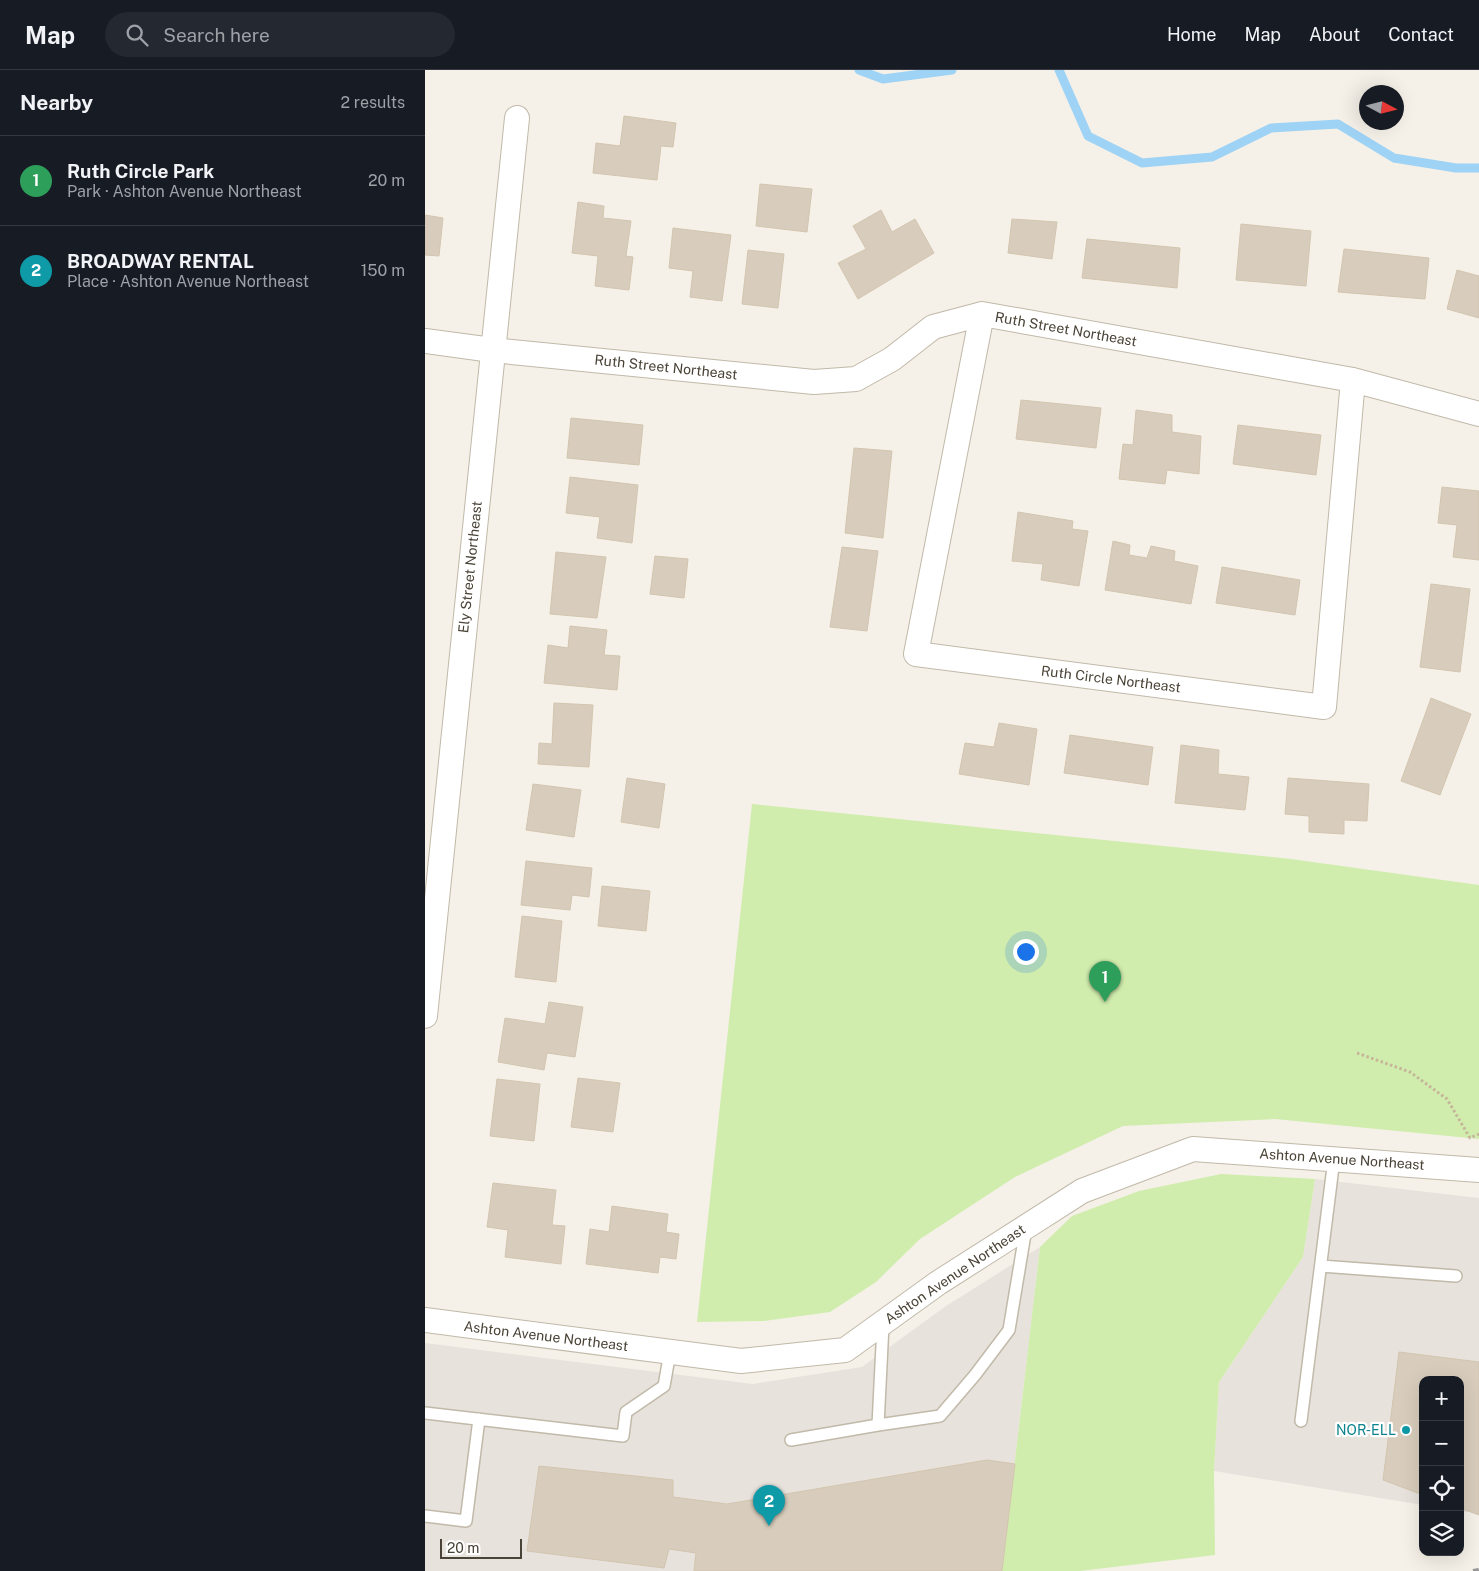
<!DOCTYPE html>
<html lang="en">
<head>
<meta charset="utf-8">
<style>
  body { margin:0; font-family:"Public Sans",sans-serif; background:#242831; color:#f1f3f6 }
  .controls { position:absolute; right:15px; bottom:15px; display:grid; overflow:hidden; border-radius:10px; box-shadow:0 5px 20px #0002 }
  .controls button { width:45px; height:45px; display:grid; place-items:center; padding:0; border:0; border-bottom:1px solid #363941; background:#171b24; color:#f1f3f6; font:25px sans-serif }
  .compass { position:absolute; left:934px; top:15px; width:45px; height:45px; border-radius:50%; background:#171b24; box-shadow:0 5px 20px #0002; rotate:97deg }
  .scale { position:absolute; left:15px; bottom:12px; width:82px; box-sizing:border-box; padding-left:5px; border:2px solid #494236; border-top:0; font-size:14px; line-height:18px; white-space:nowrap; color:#494236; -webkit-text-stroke:4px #fff; paint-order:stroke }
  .you { position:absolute; left:600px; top:881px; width:18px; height:18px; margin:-12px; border:4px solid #fff; border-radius:50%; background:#1a73e8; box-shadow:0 0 0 8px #1a73e833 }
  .badge { display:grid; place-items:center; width:32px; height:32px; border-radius:50%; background:#db2777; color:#fff; font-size:16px; font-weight:700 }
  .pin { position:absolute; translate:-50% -41px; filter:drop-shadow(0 1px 2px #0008) }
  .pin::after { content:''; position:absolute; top:26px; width:18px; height:15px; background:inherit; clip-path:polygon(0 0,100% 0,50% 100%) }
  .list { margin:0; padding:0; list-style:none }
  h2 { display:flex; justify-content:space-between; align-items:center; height:65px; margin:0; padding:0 20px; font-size:21px }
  h2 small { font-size:16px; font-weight:400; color:#9ea1a6 }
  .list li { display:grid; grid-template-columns:32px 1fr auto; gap:15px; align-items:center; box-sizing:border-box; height:90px; padding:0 20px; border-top:1px solid #363941 }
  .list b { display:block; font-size:19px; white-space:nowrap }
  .list p { margin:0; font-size:16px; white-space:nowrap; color:#9ea1a6 }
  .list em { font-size:16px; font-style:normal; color:#9ea1a6 }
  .icon { flex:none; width:28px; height:28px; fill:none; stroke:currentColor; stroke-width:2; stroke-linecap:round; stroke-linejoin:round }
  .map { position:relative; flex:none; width:1054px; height:1501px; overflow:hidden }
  header { display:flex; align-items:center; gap:30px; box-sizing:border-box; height:70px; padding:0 25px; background:#171b24; border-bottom:1px solid #363941 }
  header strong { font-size:24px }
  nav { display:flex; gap:28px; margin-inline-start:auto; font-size:18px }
  .search { width:350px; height:45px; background:#242831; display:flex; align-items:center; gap:12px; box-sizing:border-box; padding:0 18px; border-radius:28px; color:#9ea1a6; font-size:19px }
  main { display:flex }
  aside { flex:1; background:#171b24 }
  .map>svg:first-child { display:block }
</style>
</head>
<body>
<header>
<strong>Map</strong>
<div class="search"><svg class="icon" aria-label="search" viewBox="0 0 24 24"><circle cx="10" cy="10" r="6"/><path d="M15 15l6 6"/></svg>Search here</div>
<nav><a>Home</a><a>Map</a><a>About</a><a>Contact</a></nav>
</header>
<main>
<aside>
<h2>Nearby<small>2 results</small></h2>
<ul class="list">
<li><span class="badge" style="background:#2e9e5b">1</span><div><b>Ruth Circle Park</b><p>Park · Ashton Avenue Northeast</p></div><em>20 m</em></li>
<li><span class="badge" style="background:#0f9aa8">2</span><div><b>BROADWAY RENTAL</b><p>Place · Ashton Avenue Northeast</p></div><em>150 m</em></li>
</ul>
</aside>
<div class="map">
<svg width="1054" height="1501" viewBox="0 0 1054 1501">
  <rect width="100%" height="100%" fill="#f5f1e8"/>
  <path fill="#e7e2dc" d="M890,1109l164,19v310l-13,4 -6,-1v-131h-37v125l-209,-34 5,-89 84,-125z
    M615,1177l-38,324h-577v-228l328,41 109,-17 84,-61z"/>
  <path fill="#d0edad" d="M327,734l539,55 188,26v254l-204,-20 -152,7 -108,51 -95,62 -44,43 -46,30 -66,9 -67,1z
    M796,1104l94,5 -12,78 -84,125 -5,89 1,84 -135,16h-78l38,-324 32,-31 67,-25z"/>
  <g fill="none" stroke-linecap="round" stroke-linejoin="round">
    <path stroke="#9fd3f6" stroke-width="9" d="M434,0l24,9 69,-9
      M634,0l29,66 54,27 70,-6 59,-29 67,-4 56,34 62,10h23"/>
  </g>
  <path fill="#d8cdbc" stroke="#d3c5af" d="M199,46l52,7 -3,24 -12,-1 -4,34 -64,-7 3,-30 24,3z
    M335,114l52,5 -5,43 -51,-6z
    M153,132l26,4 -1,12 28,3 -5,35 7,1 -4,33 -34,-4 3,-30 -26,-3z
    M456,140l11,22 23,-13 19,34 -76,46 -20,-36 28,-14 -13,-23z
    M0,145l18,3 -4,38 -14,-1z
    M587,149l45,3 -5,37 -44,-6z
    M816,154l70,7 -5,55 -70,-6z
    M248,158l58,7 -9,66 -32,-4 3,-26 -24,-3z
    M662,169l93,9 -3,40 -95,-10z
    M919,179l85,9 -4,41 -87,-7z
    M323,180l36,4 -6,54 -36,-4z
    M1032,200l22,6v42l-32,-9z
    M596,330l80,8 -5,40 -80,-9z
    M711,340l36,5v17l29,4 -2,38 -32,-4 -2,14 -46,-5 4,-35 10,1z
    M146,348l72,7 -4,40 -72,-7z
    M813,355l83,10 -5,40 -83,-11z
    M429,378l38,3 -9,87 -38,-5z
    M145,407l68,8 -6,58 -35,-5 3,-21 -34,-4z
    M1017,417l37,4v69l-26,-3 4,-32 -19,-2z
    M593,442l55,9 -1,8 16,2 -9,55 -38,-6 2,-16 -31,-3z
    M688,471l17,4 -1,10 18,3 4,-12 24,5 -1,10 24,5 -7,38 -86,-14z
    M417,477l36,4 -11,80 -37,-4z
    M131,482l50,5 -9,61 -47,-4z
    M230,486l33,3 -4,39 -34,-4z
    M797,497l78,13 -5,35 -79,-12z
    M1006,514l39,5 -10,83 -40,-5z
    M145,556l37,4 -3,25 16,1 -3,34 -73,-7 4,-38 20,3z
    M1006,628l40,16 -31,81 -39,-14z
    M129,633l39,2 -4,62 -51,-3 1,-21 13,1z
    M574,653l38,6 -8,56 -70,-11 6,-31 29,4z
    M645,665l83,12 -5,38 -84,-12z
    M756,675l38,5 -1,24 31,3 -4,33 -70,-7z
    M202,708l38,6 -6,44 -38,-6z
    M863,708l81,6 -2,37 -23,-1v14l-35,-2v-16l-24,-2z
    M108,714l48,6 -7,47 -48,-7z
    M101,791l66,7 -3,29 -17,-2 -2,15 -49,-5z
    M177,816l48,5 -4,40 -48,-5z
    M97,846l40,5 -6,61 -41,-5z
    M124,932l34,5 -8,50 -28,-4 -3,17 -46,-8 7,-44 40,6z
    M153,1008l42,5 -7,49 -42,-5z
    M72,1009l43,5 -6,57 -44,-5z
    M68,1113l63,7 -4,35 13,1 -4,38 -56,-7 3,-27 -21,-3z
    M187,1136l56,8 -2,18 13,2 -3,25 -16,-2 -2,16 -72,-9 4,-35 19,3z
    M974,1282l80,10v153l-19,-7v-128h-37v115l-40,-15z
    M562,1390l28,4 -13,107h-308l2,-18 -27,-4 -5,19 -137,-17 12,-85 134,14v17l54,7z"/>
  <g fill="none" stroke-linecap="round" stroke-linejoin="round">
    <g stroke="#c1b9a9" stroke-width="14">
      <path id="service" d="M896,1196l135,10
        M0,1343l198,23 3,-24 38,-26 6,-34
        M876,1351l33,-262
        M453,1355l5,-100
        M366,1370l87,-15 62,-9 35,-41 34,-45 17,-102
        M0,1446l41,5 13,-102"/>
    </g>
    <g stroke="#c1b9a9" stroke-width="26">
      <path id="minor" d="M557,244l-66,340 408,53 29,-327
        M0,271l67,9 322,32 42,-3 36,-20 41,-32 49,-13 371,66 126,34
        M0,946l92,-898
        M0,1250l316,41 104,-11 93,-67 144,-92 111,-42 286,21"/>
    </g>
    <path stroke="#c5b599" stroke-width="3" stroke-dasharray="2.5 2.5" stroke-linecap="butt" d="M932,983l53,19 37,27 23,39 9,-4"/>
    <use href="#service" stroke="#fff" stroke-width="11"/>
    <use href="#minor" stroke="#fff" stroke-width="24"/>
    <path stroke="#979797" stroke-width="4" stroke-dasharray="6 6" stroke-linecap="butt" d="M1048,1501l6,-1"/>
  </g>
  <circle fill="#0f9aa8" stroke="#fff" stroke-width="2" cx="981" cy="1360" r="5"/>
  <g text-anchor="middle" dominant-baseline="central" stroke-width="4.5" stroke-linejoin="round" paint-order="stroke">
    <g font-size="14" fill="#494236" stroke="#fff">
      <text transform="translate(641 259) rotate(10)">Ruth Street Northeast</text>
      <text transform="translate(241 297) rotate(6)">Ruth Street Northeast</text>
      <text transform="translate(45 497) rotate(-84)">Ely Street Northeast</text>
      <text transform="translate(686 609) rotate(7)">Ruth Circle Northeast</text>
      <text transform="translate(917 1089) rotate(4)">Ashton Avenue Northeast</text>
      <text transform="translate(530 1204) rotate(-34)">Ashton Avenue Northeast</text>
      <text transform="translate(121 1266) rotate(7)">Ashton Avenue Northeast</text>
    </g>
    <g font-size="14" fill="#0d838f" stroke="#fff" text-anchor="end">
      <text x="971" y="1360">NOR-ELL</text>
    </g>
  </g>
</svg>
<div class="controls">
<button>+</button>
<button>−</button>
<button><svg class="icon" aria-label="locate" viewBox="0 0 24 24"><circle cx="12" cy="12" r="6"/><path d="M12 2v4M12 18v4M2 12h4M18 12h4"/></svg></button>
<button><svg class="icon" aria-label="layers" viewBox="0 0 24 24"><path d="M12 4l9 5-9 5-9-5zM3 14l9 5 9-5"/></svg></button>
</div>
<svg class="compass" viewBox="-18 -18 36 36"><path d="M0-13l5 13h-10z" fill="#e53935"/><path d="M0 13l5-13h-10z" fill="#9ea1a6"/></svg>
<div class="scale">20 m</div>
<div class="you"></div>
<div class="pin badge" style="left:680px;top:932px;background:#2e9e5b">1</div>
<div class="pin badge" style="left:344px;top:1456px;background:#0f9aa8">2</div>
</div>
</main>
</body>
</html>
